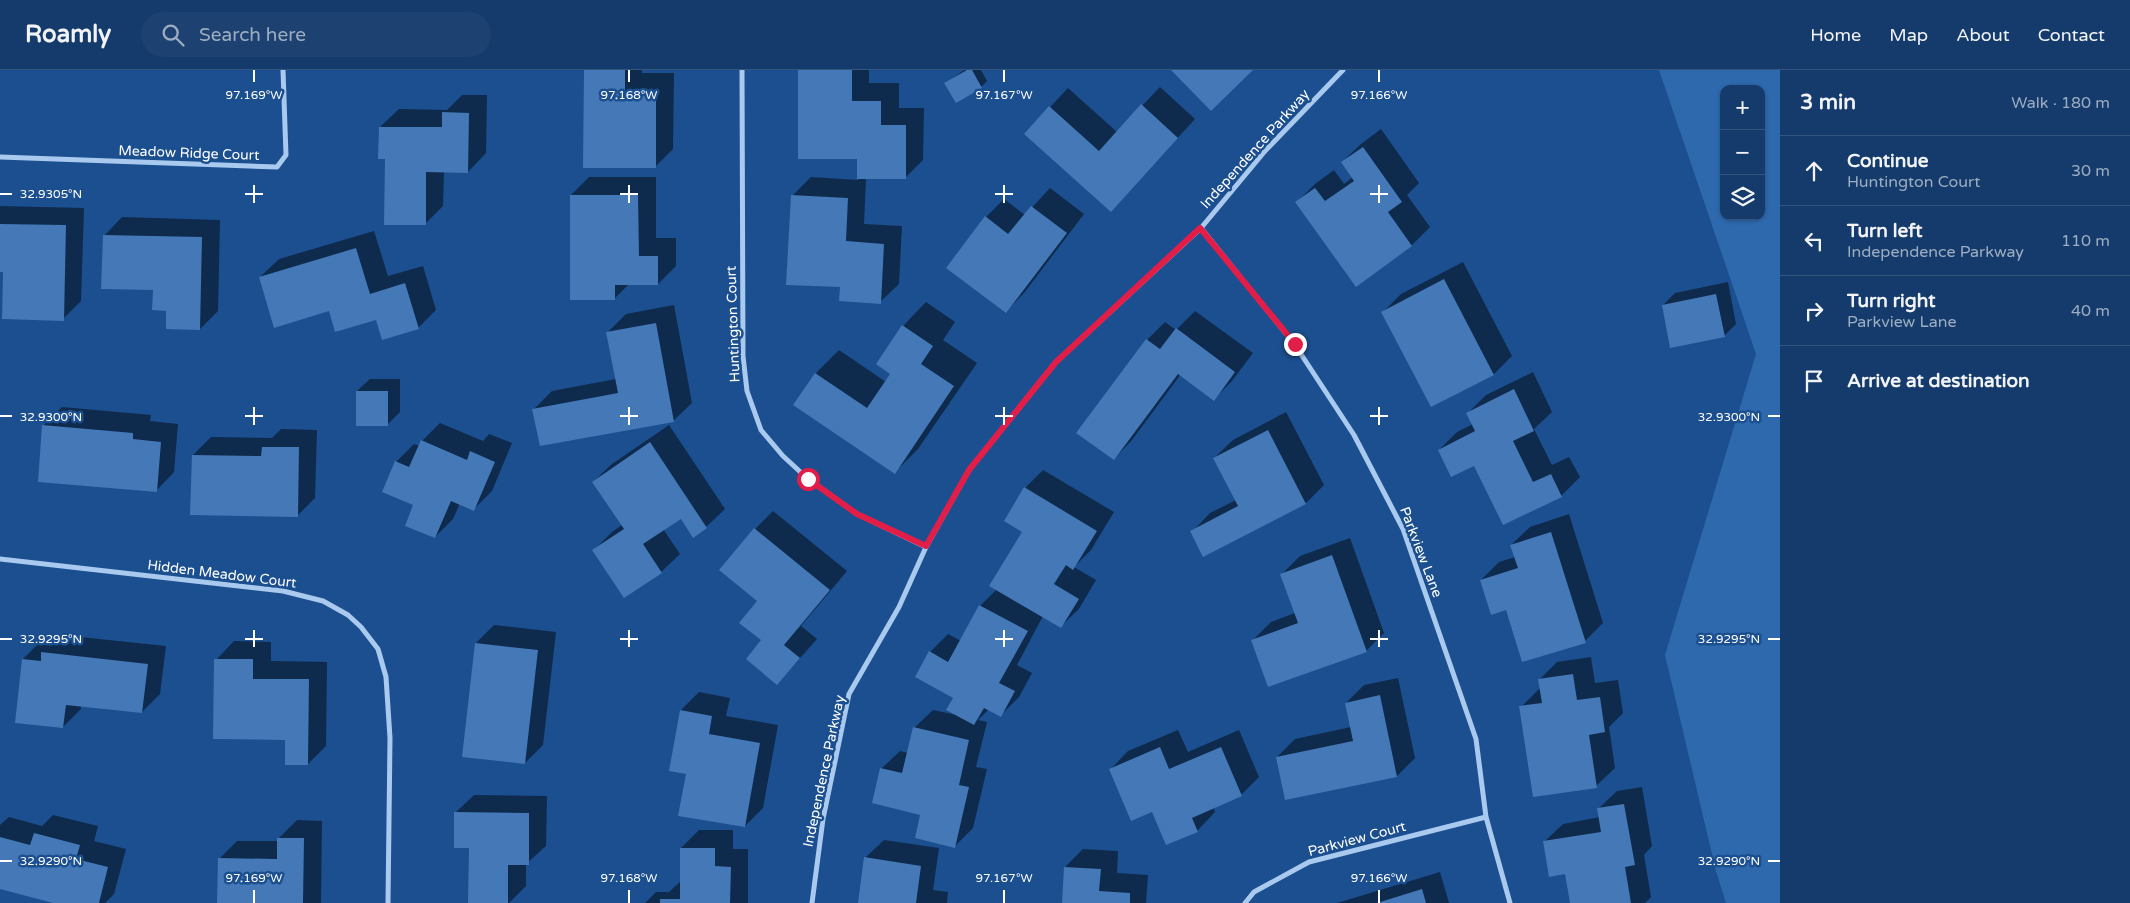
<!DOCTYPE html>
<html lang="en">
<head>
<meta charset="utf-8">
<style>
  body { margin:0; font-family:"Varela Round",sans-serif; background:#1d4271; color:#f1f3f6 }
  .controls { position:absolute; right:15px; top:15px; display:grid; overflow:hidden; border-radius:10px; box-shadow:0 1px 4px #0004 }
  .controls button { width:45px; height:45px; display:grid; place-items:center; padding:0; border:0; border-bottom:1px solid #33557e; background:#143b6b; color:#f1f3f6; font:25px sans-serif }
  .stop { position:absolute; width:15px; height:15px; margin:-11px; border:4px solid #e11d48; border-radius:50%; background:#fff }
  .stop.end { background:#e11d48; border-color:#fff; box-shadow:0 1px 5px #0008 }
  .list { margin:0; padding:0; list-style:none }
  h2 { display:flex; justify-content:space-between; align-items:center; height:65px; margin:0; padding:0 20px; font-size:21px }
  h2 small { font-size:16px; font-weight:400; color:#9dadc1 }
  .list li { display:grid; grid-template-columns:32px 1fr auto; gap:15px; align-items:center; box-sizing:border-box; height:70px; padding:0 20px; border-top:1px solid #33557e }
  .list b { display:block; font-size:19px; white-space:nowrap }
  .list p { margin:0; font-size:16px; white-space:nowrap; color:#9dadc1 }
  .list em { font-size:16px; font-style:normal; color:#9dadc1 }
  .icon { flex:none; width:28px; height:28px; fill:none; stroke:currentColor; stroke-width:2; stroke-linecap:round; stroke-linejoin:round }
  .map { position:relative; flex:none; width:1780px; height:833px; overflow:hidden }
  header { display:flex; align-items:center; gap:30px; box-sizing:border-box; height:70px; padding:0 25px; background:#143b6b; border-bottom:1px solid #33557e }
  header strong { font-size:24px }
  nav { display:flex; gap:28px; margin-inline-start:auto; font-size:18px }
  .search { width:350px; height:45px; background:#1d4271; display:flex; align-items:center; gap:12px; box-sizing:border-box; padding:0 18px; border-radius:28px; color:#9dadc1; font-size:19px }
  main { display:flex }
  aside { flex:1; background:#143b6b }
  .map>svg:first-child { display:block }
</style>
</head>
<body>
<header>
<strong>Roamly</strong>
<div class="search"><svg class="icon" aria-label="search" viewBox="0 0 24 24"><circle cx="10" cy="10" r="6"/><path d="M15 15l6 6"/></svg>Search here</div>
<nav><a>Home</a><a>Map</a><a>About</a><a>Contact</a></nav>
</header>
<main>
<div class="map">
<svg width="1780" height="833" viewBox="0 0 1780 833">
  <rect width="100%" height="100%" fill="#1b4f8f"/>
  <path fill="#2e69ad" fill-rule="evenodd" d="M1659,0h121v833h-54l-10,-32 -51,-216 91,-301zM1724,19h37v127h-37z"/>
  <path fill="#0007" d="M585,0h57v3h32l-1,76 -18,18z
    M799,0h70v13h30v25h25l-1,52 -18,18h-39l-2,46 38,2 -3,58 -19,18 -39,-16 -48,-91 18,-18 47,3v-22z
    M964,0h17l6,11 -6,6 -25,14 -10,-18z
    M1160,17l35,32 -84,92 -86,-77 43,-46 49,44z
    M462,25h25l-1,58 -18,19 -24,-1 -1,35 -18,18 -39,-67 -6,-30 19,-18 48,1z
    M1381,59l38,54 -12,12 23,32 -18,18 -56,40 -59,-83 18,-18 19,-14 10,14 9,-7 -11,-15 19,-18z
    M589,107h67v61h20v28l-18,18h-29l-15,15 -43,-104z
    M1050,118l34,26 -60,79 -18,18 -20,-94 18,-18 21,16z
    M0,136l84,2 -3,93 -18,18 -59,-48h-4z
    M122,147l98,3 -2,91 -18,18 -32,-19 -14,-21 -50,-53z
    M374,161l14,45 35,-10 13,44 -18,18 -88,-18 -70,-33 19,-18z
    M1463,192l49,94 -18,18 -62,32 -49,-94 18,-18z
    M1728,212l8,42 -12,12 -61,-31 12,-12z
    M926,232l29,20 -12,18 34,23 -59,86 -23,23 -79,-99 23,-23 47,32 6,-8 11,-48z
    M674,235l18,98 -19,18 -139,-12 18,-18 64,-12 -8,-47 18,-18z
    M1195,241l58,42 -21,28 -18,18 -33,-25 -49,66 -18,19 33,-119 18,-18 11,8z
    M1533,302l19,40 -18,17 18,36 17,-8 11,20 -19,19 -58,27 -29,-59 -35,-14 18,-18 16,-8 -5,-11 18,-18z
    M370,309h30v33l-13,13 -30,-34z
    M62,337l89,8 -1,6 28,3 -4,48 -18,19 -113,-65z
    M1286,342l38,73 -18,18 -102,52 -12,-23 18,-19 26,-13 -22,-42 19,-18z
    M440,353l43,18 6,-7 23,9 -20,48 -18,18 -14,-6 -7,16 -18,18 -20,-33 -19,-42 18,-18 6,2 2,-5z
    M669,355l56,84 -19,18 -13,9 -12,-18 -18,11 17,25 -19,18 -36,24 -31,-46 18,-18 10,-7 -29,-43 19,-18z
    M281,359l36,1 -2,68 -18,18 -104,-61 18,-18 61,1z
    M1043,400l71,42 -23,38 -17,17 22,13 -17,29 -19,18 -17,-11 -26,49 15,8 -13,24 -18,18 -12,-6 -11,11 9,2 -11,45 11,2 -14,59 -19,19 -73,-78 19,-18 8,2 6,-25 19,-18 24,5 -3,-17 -24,-46 18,-18 13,7 19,-35 17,-17 27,-58 1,-43z
    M773,441l74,60 -46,55 16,13 -40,45 -18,-83 -38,-31 34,-41z
    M1569,444l34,109 -18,18 -78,-32 -26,-29 18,-18 16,-5 -4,-12 19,-18z
    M1350,468l34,95 -18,18 -113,-11 18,-18 24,-9 -13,-39 18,-18z
    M494,555l62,7 -13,113 -18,18 -49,-120z
    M61,565l105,11 -6,48 -18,18 -61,-7v4l-18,18 -40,-68 18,-18 12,1z
    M234,571l37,1v19l56,1 -1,84 -18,18 -92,-104z
    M1591,587l4,26 23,-3 5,33 -14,14 6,41 -19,18 -75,-79 19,-19 -1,-8 18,-18z
    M1398,608l17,80 -18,18 -111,23 -9,-42 18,-18 56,-12 -5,-24 18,-18z
    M699,622l31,6 -4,18 52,9 -15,83 -18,18 -64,-116z
    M1178,660l10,22 51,-22 20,47 -18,18 -28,12 2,5 -18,19 -44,-21 -43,-40 18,-19z
    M1642,717l10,59 -8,9 7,42 -6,6h-74l-5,-31 -22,-30 19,-18 37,-7 -2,-8 19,-18z
    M474,725l73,1 -1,50 -20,18v22l-17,17h-40l1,-57 -15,-33z
    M53,745l45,11 -4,15 32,8 -12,45 -9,9h-47l-58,-15v-63l9,-8 33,9z
    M297,750l25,1 -1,82h-103l1,-44 18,-18h42v-3z
    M699,760h34v19h15v54h-103l11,-11h13l12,-11v-33z
    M884,770l55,8 -6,42 15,2 -1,11h-88l6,-45z
    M1083,779l35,2 -1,22 31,2 -2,28h-83l2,-36z
    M1440,802l9,31h-112z"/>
  <path fill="#4478b7" d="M584,0h41v21h31v77h-73z
    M798,0h54v31h29v24h25v54h-49v-20h-59z
    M967,0h5l10,18 -26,15 -12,-20z
    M1171,0h82l-42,41z
    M1141,34l37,34 -67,74 -87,-78 25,-28 50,45z
    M442,42l27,1 -1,60 -42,-1v53h-42l1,-66h-7l1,-32h63z
    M1363,77l39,55 -14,10 24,34 -56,41 -61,-85 20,-14 10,13 29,-20 -13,-19z
    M570,125h68l1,61h19v29h-43v15h-45z
    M791,125l57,3 -2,43 38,3 -3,60 -42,-3 1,-14 -54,-2z
    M1031,136l36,27 -61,80 -60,-45 39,-52 23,18z
    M0,154l66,1 -2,96 -62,-2 1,-47h-3z
    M103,165l99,2 -2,93 -34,-1v-18l-14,-1 1,-20 -52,-1z
    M356,178l14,46 35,-11 14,46 -37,11 -6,-20 -41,12 -6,-21 -55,17 -15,-51z
    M1444,209l50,96 -63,32 -50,-95z
    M1716,224l9,43 -55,11 -8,-43z
    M656,253l18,99 -134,24 -8,-37 86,-16 -12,-61z
    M902,255l31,21 -12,18 33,22 -59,88 -102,-69 22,-32 52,35 23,-34 -14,-10z
    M1176,258l59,44 -21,29 -36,-27 -64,86 -38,-27 70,-94 14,10z
    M1514,319l20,42 -21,10 20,41 18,-8 11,23 -59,28 -29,-59 -23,11 -13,-27 37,-19 -9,-18z
    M356,321h32v35h-32z
    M42,355l91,8v6l28,3 -4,50 -119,-10z
    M1268,360l38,74 -103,53 -13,-26 48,-25 -25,-48z
    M421,370l46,20 3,-9 25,11 -21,49 -23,-10 -16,37 -30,-12 8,-21 -31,-13 13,-31 14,6z
    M650,372l57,86 -14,10 -12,-19 -38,25 19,29 -38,25 -32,-48 32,-21 -32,-47z
    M262,377h37l-1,70 -108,-2 2,-60 69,1z
    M1024,417l73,44 -24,39 -7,-5 -12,19 25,15 -18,29 -72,-42 33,-54 -18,-11z
    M754,458l76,62 -46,55 16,13 -23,27 -31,-26 15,-19 -22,-17 18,-22 -38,-31z
    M1551,462l35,111 -64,19 -16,-52 -15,5 -11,-35 38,-12 -8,-23z
    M1332,485l35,97 -99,35 -17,-47 47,-17 -18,-49z
    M979,535l49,26 -29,52 16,8 -14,26 -17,-9 -10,17 -28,-15 7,-12 -38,-21 14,-26 19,11z
    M475,573l63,7 -13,114 -63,-7z
    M41,582l107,12 -6,49 -76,-8 -3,23 -48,-5 7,-64 19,2z
    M214,589h39v20h56l-1,86h-23v-25l-72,-1z
    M1573,604l4,26 23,-3 5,35 -16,3 8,53 -64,9 -14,-91 23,-3 -4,-24z
    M1380,625l17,82 -112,23 -9,-43 77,-16 -8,-38z
    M680,640l32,6 -3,18 51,9 -15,84 -67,-11 8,-42 -17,-3z
    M913,657l56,13 -10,45 10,2 -14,61 -40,-10 5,-23 -48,-12 8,-35 22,5z
    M1160,677l9,22 52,-22 21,49 -50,22 6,14 -32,13 -14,-33 -21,9 -22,-52z
    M1624,734l11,61 -10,2 6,36h-61l-5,-29 -16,3 -6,-36 58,-9 -4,-24z
    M454,742l75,1v52h-21v38h-40l1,-55h-15z
    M34,763l46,12 -4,14 32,8 -9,36h-46l-53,-14v-52l30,8z
    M277,768h27l-1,65h-86l1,-45 59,1z
    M680,778h35v18l16,1 -1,36h-70v-4h20z
    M864,787l57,9 -5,37h-58z
    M1064,797l37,2 -2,22 31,2v10h-68z
    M1422,819l4,14h-49z"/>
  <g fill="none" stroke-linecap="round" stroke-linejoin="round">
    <path stroke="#a9c9ee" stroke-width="5" d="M742,0l1,286 4,35 14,39 22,26 25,23 49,35 69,33
      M0,87l277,10 9,-12 -3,-85
      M1201,158l94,117 59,90 49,94 73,210 10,78 24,86
      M0,489l283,32 40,10 25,14 13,12 17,22 8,28 4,61 -2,165
      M812,833l11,-84 26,-125 50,-87 27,-60 43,-77 87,-108 145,-134 64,-77 78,-81
      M1245,833l9,-11 55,-30 177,-45"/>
  </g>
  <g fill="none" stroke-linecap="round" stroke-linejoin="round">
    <path stroke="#e11d48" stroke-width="6" d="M808,409l49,35 69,32 43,-76 87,-108 144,-134 95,116"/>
  </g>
  <path fill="none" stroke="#fff" stroke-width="2" d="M254,0v12M629,0v12M1004,0v12M1379,0v12M254,115v18M629,115v18M1004,115v18M1379,115v18M0,124h12M245,124h18M620,124h18M995,124h18M1370,124h18M254,337v18M629,337v18M1004,337v18M1379,337v18M0,346h12M245,346h18M620,346h18M995,346h18M1370,346h18M1768,346h12M254,560v17M629,560v17M1004,560v17M1379,560v17M0,569h12M245,569h18M620,569h18M995,569h18M1370,569h18M1768,569h12M0,791h12M1768,791h12M254,820v13M629,820v13M1004,820v13M1379,820v13"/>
  <g text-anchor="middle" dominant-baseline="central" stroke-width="5" stroke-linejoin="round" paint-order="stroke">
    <g font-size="14" fill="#fff" stroke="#1b4f8f">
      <text transform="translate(1255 79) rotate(-48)">Independence Parkway</text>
      <text transform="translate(189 83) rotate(2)">Meadow Ridge Court</text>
      <text transform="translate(733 254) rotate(-92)">Huntington Court</text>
      <text transform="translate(1421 482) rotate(69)">Parkview Lane</text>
      <text transform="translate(222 504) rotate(7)">Hidden Meadow Court</text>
      <text transform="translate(824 701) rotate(-78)">Independence Parkway</text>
      <text transform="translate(1357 769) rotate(-15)">Parkview Court</text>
    </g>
  </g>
  <g font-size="12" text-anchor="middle" fill="#fff" stroke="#1b4f8f" stroke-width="5" stroke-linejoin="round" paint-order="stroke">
    <text x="254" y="29">97.169°W</text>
    <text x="629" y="29">97.168°W</text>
    <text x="1004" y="29">97.167°W</text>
    <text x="1379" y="29">97.166°W</text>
    <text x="51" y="128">32.9305°N</text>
    <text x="51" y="351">32.9300°N</text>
    <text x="1729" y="351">32.9300°N</text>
    <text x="51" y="573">32.9295°N</text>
    <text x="1729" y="573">32.9295°N</text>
    <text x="51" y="795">32.9290°N</text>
    <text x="1729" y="795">32.9290°N</text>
    <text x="254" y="812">97.169°W</text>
    <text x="629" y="812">97.168°W</text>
    <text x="1004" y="812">97.167°W</text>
    <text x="1379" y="812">97.166°W</text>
  </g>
</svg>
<div class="controls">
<button>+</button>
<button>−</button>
<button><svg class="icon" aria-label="layers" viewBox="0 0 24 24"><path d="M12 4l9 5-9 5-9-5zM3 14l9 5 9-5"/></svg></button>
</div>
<div class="stop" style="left:808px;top:409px"></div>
<div class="stop end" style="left:1295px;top:274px"></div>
</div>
<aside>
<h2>3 min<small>Walk · 180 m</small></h2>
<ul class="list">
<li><svg class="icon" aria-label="ahead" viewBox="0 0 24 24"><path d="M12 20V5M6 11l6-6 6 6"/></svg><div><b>Continue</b><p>Huntington Court</p></div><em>30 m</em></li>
<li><svg class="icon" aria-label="left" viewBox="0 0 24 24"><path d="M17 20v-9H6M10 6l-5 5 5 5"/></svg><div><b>Turn left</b><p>Independence Parkway</p></div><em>110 m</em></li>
<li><svg class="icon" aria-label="right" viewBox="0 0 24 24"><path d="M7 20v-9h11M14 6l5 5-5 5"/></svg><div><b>Turn right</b><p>Parkview Lane</p></div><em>40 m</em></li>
<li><svg class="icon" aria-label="arrive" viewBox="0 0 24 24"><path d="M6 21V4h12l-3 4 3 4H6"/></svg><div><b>Arrive at destination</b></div></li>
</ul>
</aside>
</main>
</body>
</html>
